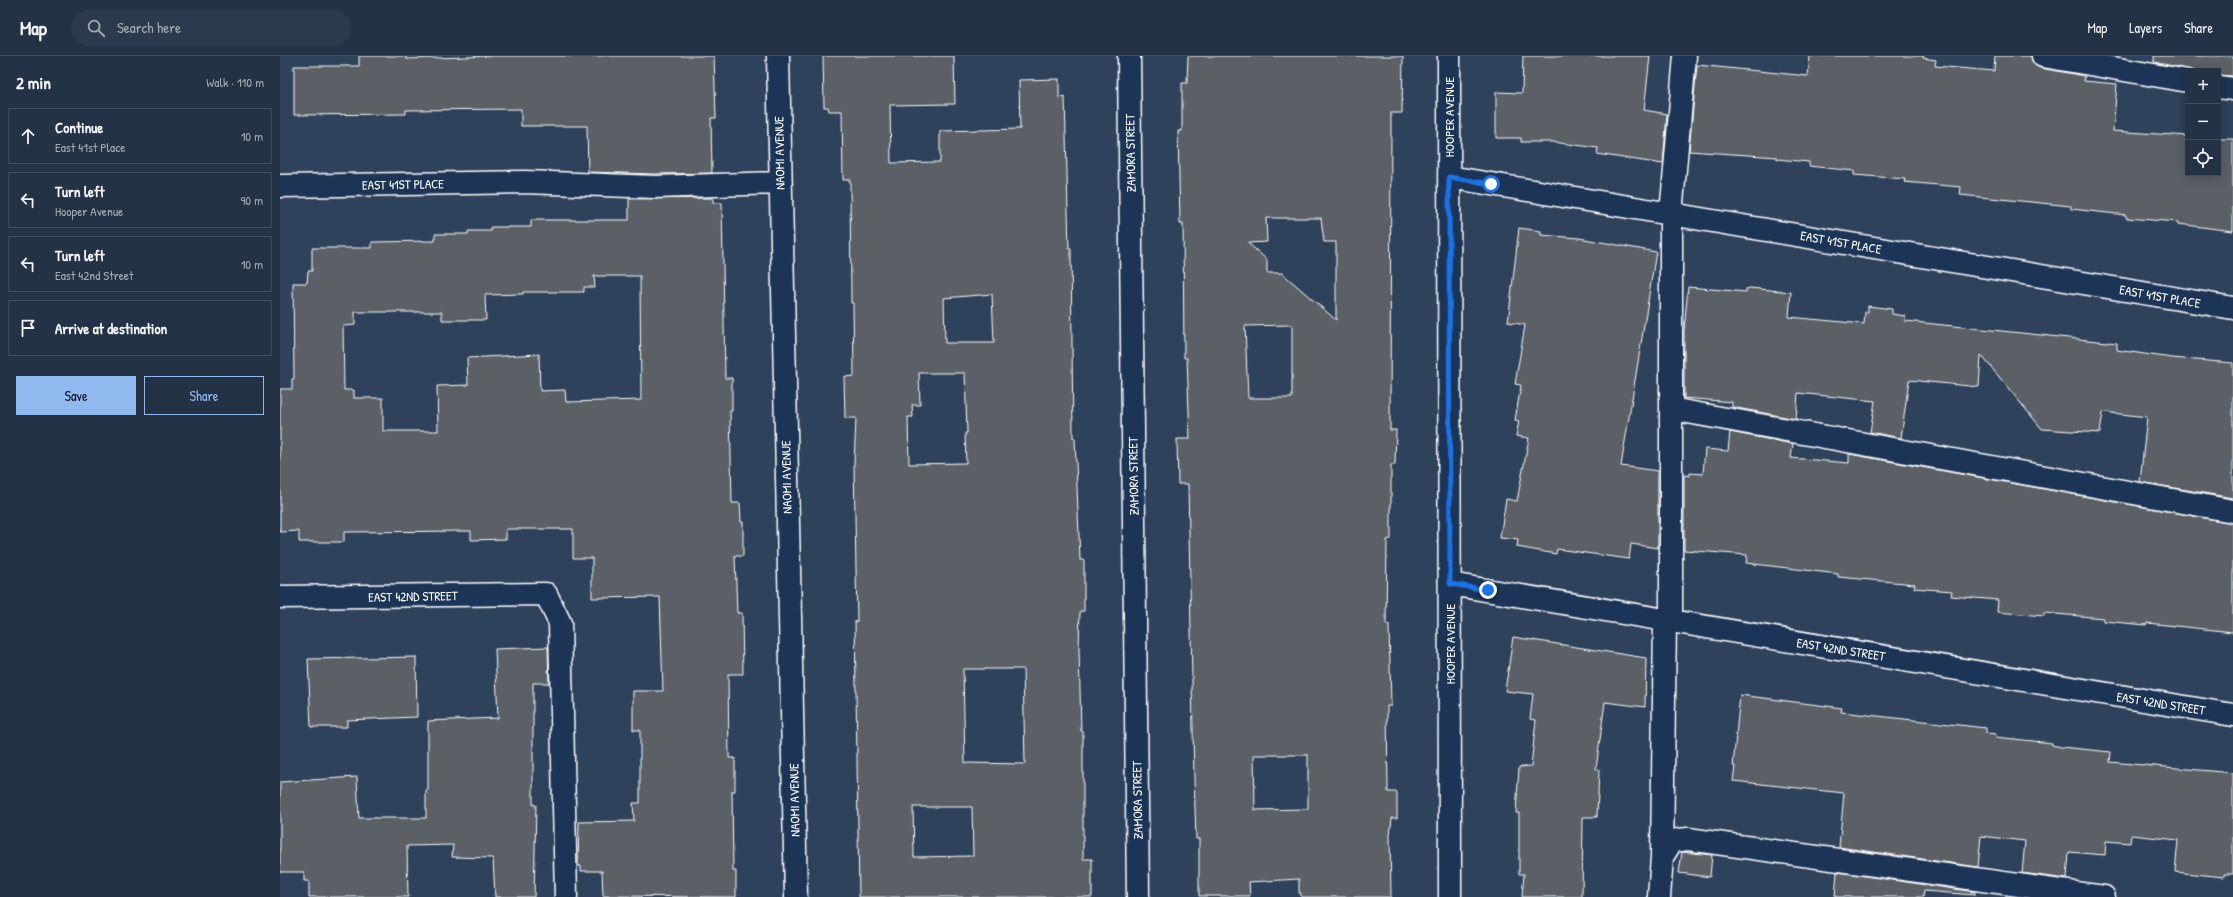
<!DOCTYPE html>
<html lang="en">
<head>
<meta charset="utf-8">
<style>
  body { margin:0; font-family:"Patrick Hand",sans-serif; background:#2b3a4c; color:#f1f3f6 }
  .controls { position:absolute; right:12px; top:12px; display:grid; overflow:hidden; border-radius:0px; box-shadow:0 2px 10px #0003 }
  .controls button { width:36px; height:36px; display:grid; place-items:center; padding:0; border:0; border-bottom:1px solid #404d5e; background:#233245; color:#f1f3f6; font:20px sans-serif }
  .stop { position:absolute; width:12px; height:12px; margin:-9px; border:3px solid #1a73e8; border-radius:50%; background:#fff }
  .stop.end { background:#1a73e8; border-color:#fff; box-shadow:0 1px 4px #0008 }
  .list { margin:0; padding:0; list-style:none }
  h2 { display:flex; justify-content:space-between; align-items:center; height:52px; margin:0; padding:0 16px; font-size:17px }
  h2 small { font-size:13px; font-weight:400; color:#a3aab3 }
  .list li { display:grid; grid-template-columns:26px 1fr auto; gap:12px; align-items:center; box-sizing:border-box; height:56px; margin:0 8px 8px; padding:0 8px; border:1px solid #404d5e; border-radius:0px }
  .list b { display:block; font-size:15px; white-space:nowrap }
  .list p { margin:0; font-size:13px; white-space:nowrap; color:#a3aab3 }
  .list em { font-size:13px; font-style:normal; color:#a3aab3 }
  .actions { display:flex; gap:8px; padding:12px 16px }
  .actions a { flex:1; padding:9px 0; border:1px solid #90b9f0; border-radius:0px; text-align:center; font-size:14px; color:#90b9f0 }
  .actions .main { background:#90b9f0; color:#111 }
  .icon { flex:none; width:22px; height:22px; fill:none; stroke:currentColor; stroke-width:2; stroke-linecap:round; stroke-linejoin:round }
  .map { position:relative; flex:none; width:1953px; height:841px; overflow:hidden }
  header { display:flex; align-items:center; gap:24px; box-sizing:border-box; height:56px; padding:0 20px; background:#233245; border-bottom:1px solid #404d5e }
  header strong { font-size:19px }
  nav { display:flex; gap:22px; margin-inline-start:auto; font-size:14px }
  .search { width:280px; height:36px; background:#2b3a4c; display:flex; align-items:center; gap:10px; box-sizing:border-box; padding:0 14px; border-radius:22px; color:#a3aab3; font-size:15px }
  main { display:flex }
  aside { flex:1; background:#233245 }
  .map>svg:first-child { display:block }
</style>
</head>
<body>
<header>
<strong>Map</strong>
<div class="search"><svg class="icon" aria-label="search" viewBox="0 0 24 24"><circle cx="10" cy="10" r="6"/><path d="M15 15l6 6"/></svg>Search here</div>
<nav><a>Map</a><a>Layers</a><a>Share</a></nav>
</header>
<main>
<aside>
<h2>2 min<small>Walk · 110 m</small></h2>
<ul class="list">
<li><svg class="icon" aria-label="ahead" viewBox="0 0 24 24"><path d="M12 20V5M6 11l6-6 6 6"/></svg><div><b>Continue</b><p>East 41st Place</p></div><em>10 m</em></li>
<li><svg class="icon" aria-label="left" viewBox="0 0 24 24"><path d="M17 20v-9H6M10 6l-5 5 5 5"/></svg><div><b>Turn left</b><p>Hooper Avenue</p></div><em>90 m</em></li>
<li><svg class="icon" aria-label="left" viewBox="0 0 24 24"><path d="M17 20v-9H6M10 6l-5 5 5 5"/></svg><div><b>Turn left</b><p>East 42nd Street</p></div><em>10 m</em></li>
<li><svg class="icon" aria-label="arrive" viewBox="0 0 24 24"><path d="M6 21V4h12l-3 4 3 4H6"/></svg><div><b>Arrive at destination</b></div></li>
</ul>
<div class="actions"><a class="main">Save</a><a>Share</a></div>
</aside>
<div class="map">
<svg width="1953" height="841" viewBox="0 0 1953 841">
  <rect width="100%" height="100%" fill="#2f425c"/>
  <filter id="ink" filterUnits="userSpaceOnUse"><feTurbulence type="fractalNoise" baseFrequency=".025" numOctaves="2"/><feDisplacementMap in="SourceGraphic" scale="8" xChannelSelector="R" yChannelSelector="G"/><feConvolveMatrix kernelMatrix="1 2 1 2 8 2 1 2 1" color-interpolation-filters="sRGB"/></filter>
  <g filter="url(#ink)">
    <path fill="#5a6166" stroke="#fff" fill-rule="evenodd" d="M79,0h47v3l87,-3h221l2,62h-5l1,55 -57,1 -67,-2 -1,-46h-66v-17l-115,1v4l-112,1v-49h65z
      M543,0h131l1,48 -65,1 1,58 49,-1v-31l80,-2 -1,-49 40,-1v19l6,-1 4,152h2l2,189h2l5,122h4v51h-4l-1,38 2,82h2v128h9v38h-233l-4,-276h2l-3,-158 2,-45h-11l-1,-41 10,-1 -1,-73h-2l-1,-123h-7l-1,-69h-13l-1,-4h-4zM712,238l2,49h-49l-1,-45zM639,317h46l2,60h-2l1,30 -57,1 -1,-47h5l-1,-12h8zM683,613h60l2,95 -60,-1zM633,751h59l1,49 -59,1z
      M908,0h215l-1,57h-11l-1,317h6l-1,35h-4v74l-4,1 -1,85h3l2,81h-4l1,86h9v26h-5l-2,18 1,61h-90v-4h-2v-14l-50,3 1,14h-51v-57h-3l-2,-61 -6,-294h-10l-1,-45h13l-3,-81h-3l-1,-134h-3l-2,-93h4v-48h5zM986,162h55l3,24h12v78l-54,-47h-15v-13l-19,-17 19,-1zM1012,269v73h-44l-3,-72zM974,699h54v54l-53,1z
      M1243,0h127l-6,54 23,4 -4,50 -66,-10 1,-6 -45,-6h-32v-4h-25v-46l26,1z
      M1530,0h114l-1,2 13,2 -1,6 59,5 1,-15h36l4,9 5,3 45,8 -1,5 33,3 -4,47 75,5v37h30v-34h15v92l-55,-7v-2l-52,-4v-3l-55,-6v-3l-111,-11 1,-8 -57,-5 1,-3 -51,-4v-4l-45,-5v-4l-32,-3v-2l-88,-6 8,-86 111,11z
      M1874,0h79v20l-15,-1v-4h-23l-41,-9z
      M433,142v5h9l3,175h7v33h-2l2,92h8l1,19h2v34h-8l2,57h5l1,61h-15l1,84h6v33h-3l1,80h3v26l-133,-1 -1,-25h-21v-5h-3l1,-44 55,-1 -1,-18h7v-73h-7v-39h30l-3,-94 -68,1v-40h-19v-29h-67v10l-35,1v-9l-127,1v10h-45v-11l-19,1v-143h12v-10h2l-1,-96h14l1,-12h4v-23h60v-6l63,-1v-7h33v-3h23v-4h40v-7h98v-21zM314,220h46l1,124 -75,2 -1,-12 -25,1 -1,-37 -72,4 1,27 -31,1 1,45h-55v-33h-29v-8h-10l-1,-64 12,-1v-13h87v8h44l-1,-25 38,-1v-2h61v-5h11z
      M1239,172l22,3v4l38,3 77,14 -35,214 37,5v77l-27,-4 -2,15 -72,-10 -1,5 -39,-7 1,-7 -18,-2 6,-39 11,2 12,-63 -13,-2 3,-15 -4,-1 6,-35 -6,-1 10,-59 -17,-3z
      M1408,231l58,5v-3l4,-1 41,4 -2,25 75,7 1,-12h3v-6l24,3v5l13,2v5l212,22v7l55,8 61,5v135l-93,-16 7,-65 -44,-5 -3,21 -58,-4 -61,-74 -2,32 -70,-7 -8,58 -31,-6 5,-31 -77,-8 -2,26 -64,-12v-5l-48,-4v-67z
      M1450,376l63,12 -2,14 58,5v-9l384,69v109l-86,-9 -1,2 -43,-4v-3l-59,-5v3l-47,-4 1,-12 -47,-4 1,-5 -38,-3 1,-4 -77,-7v-3l-92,-11 1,-8 -63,-5v-75l6,1v-3l13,1 2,-25 23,2z
      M1233,581l133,21 -1,49 -40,-5 -9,67 3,1 -2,47h-14l-1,80h-60l2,-23h-5v-61h-3l3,-46 12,-1 5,-46 -6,-1 3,-25 -28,-3z
      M268,591l1,36h-16v122h3l-2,92h-39l-2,-39 -41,-1 1,-12 -46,1 1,51h-99v-16h-5v-9h-24v-90l77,-5 2,41h67v-28h2v-69l70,-3 -3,-69z
      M136,601l1,60 -70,3v7h-36l-3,-68z
      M1460,639l102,13 -1,4 145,16v5l10,1 -1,3 57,6v2l9,2 50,5 -1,10 123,11v101h-9v3l-49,-5 3,-32 -47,-5 -1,8 -24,-2 -1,14 -36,-3 -2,27 -45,-6 3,-32 -44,-5 -3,31 -139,-20 5,-54 -111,-12 2,-15h-2z
      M1402,796l30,3 -2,22 -31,-4z
      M1557,816l138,20v3l-51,-4 -1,6h-88z"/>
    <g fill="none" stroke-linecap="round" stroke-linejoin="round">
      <g stroke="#fff" stroke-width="25">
        <path id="minor" d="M498,0l18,841
          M849,0l9,841
          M1169,0l1,841
          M1763,0l145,25
          M1938,31l15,2
          M1169,121l784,131
          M0,130l245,-4 130,5 124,-4
          M1391,353l562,102
          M1170,528l783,131
          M0,541l266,-3 14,29 6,274
          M1391,565v-407l14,-158
          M1382,801l3,-237
          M1379,841l3,-40 10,-16 16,-2 416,58"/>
      </g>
      <use href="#minor" stroke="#1d3557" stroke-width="22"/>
    </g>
  </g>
  <g fill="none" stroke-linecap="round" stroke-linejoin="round" filter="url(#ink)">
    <path stroke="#1a73e8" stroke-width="5" d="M1208,534l-38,-6 -1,-407 42,7"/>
  </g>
  <g text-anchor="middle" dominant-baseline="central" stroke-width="3" stroke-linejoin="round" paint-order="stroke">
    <g font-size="13" fill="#fff" stroke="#1d3557">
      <text transform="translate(1169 61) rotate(-90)">HOOPER AVENUE</text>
      <text transform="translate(499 97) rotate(-91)">NAOMI AVENUE</text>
      <text transform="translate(850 97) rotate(-91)">ZAMORA STREET</text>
      <text transform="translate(123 128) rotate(-1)">EAST 41ST PLACE</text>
      <text transform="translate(1561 186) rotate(10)">EAST 41ST PLACE</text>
      <text transform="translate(1880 240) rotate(10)">EAST 41ST PLACE</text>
      <text transform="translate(853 420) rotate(-91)">ZAMORA STREET</text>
      <text transform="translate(506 421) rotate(-91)">NAOMI AVENUE</text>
      <text transform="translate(133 540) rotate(-1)">EAST 42ND STREET</text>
      <text transform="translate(1170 588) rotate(-90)">HOOPER AVENUE</text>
      <text transform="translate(1561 593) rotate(9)">EAST 42ND STREET</text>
      <text transform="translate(1881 647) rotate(9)">EAST 42ND STREET</text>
      <text transform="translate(514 744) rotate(-91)">NAOMI AVENUE</text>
      <text transform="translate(857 744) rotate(-91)">ZAMORA STREET</text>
    </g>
  </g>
</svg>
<div class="controls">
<button>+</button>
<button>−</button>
<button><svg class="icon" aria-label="locate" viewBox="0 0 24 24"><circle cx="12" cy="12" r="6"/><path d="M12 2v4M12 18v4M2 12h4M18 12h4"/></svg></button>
</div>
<div class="stop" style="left:1211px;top:128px"></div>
<div class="stop end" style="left:1208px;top:534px"></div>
</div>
</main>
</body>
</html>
